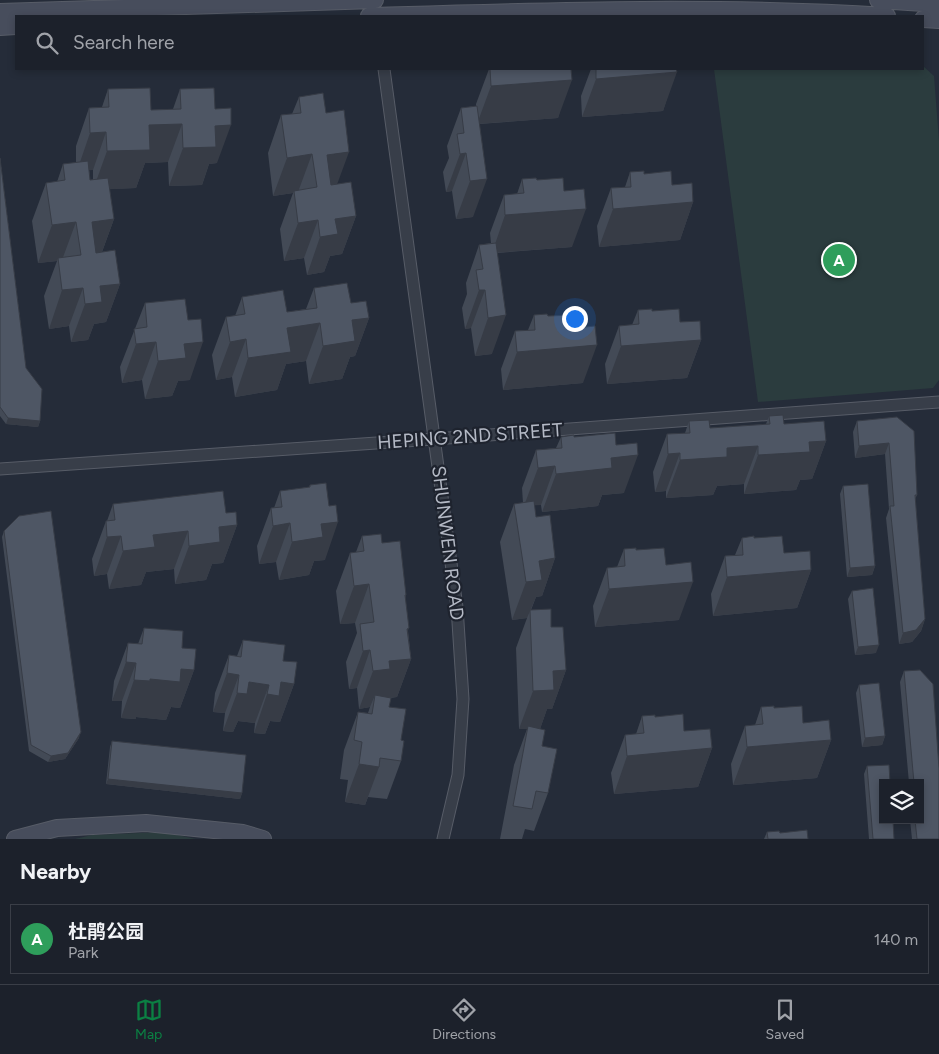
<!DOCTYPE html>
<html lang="en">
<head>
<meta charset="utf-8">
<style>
  body { margin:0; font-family:Figtree,"Noto Sans SC",sans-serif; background:#252933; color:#f1f3f6 }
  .controls { position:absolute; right:15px; bottom:15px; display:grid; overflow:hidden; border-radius:0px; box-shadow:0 2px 8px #0003 }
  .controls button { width:45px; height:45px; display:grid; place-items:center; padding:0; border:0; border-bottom:1px solid #3a3e47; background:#1c212b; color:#f1f3f6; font:25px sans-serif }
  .you { position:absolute; left:574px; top:318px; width:18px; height:18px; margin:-12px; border:4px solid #fff; border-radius:50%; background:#1a73e8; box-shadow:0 0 0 8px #1a73e833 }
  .badge { display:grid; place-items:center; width:32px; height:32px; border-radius:50%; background:#0b8043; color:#fff; font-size:16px; font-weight:700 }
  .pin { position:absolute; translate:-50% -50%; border:2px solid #fff; box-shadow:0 1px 5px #0006 }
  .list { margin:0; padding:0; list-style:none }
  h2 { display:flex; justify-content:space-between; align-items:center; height:65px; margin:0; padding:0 20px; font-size:21px }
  h2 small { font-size:16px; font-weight:400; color:#a0a3a9 }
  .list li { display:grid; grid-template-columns:32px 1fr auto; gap:15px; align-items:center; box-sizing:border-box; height:70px; margin:0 10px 10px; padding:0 10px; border:1px solid #3a3e47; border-radius:0px }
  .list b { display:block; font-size:19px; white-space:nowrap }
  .list p { margin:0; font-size:16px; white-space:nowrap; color:#a0a3a9 }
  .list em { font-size:16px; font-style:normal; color:#a0a3a9 }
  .icon { flex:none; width:28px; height:28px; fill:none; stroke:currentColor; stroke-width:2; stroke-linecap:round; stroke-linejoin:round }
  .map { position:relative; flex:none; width:939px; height:839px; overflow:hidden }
  .search { position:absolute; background:#1c212b; box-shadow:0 2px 8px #0003; left:15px; right:15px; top:15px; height:55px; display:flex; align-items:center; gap:12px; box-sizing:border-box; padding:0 18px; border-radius:0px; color:#a0a3a9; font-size:19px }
  .sheet { height:145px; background:#1c212b }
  nav { display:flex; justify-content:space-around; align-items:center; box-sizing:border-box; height:70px; border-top:1px solid #3a3e47; background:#1c212b; font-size:14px; color:#a0a3a9 }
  nav a { display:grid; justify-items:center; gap:2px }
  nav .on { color:#0b8043 }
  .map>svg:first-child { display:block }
</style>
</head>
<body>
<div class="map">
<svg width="939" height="839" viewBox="0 0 939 839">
  <rect width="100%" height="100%" fill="#252c39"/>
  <path fill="#2b3c3e" d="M923,66l11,10 5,65v239l-6,8 -175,14 -44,-333h209z
    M163,832l33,7h-121l17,-4z"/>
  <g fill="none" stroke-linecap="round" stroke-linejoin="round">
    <g stroke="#575c67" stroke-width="13">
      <path id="street" d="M384,69l73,538 6,92 -5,76 -15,64
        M0,469l434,-30 505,-37"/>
    </g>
    <g stroke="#575c67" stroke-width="18">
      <path id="secondary" d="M878,0l61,4
        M0,12l375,-12
        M369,16c173,-5 345,-11 518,0
        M923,19l16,1
        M0,27l16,-1
        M15,839l42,-11 89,-5 97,10 20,6"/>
    </g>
    <use href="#street" stroke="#383e49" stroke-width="11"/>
    <use href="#secondary" stroke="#474d5c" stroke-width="16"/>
  </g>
  <path fill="#434a56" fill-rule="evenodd" d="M489,69h82l-13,49 -79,6 -6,93 -17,2 -4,-28 -6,1 -3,-20 6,-14 -2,-12 14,-38 15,-2v-2z
    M591,69h85l-13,42 -81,6 -1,-21z
    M108,89l43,21 22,-1 7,-20 37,74 -8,1 -7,21 -33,1 -1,-24 -23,1 -9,25 -27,1 5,30 -12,33 18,32 -14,38 -12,2 -6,16 -17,2 -2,-16 -20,3 -5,-33 13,-35 -19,2 -6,-42 14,-38 11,-1 6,-18 13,-1v-17l13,-38 13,-1zM89,170h4v10h-3z
    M299,97l27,16 11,71 19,32 -14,38 -12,2 -6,16 -17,3 -3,-17 -20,3 -4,-32 13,-36 -20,3 -5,-43 13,-38 11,-1z
    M0,158l26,210 14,53 -2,6 -32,-3 -6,-8z
    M630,172l14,2 28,11 21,17 -13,38 -81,7 -2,-21 14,-38 14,-1z
    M522,179l15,1 27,11 8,56 -75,6 -5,101 -17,2 -4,-28 -6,1 -3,-21 5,-14 -1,-11 13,-38 12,-2 -1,-10 14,-38 13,-1z
    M314,288l37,15 18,15 -14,38 -5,1 -8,22 -33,5 -3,-23 -20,3 -9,26 -42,7 -3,-20 -16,3 -4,-25 14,-38 9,-1 7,-19 45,15 19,-3z
    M145,303l45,77 -12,1 -6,15 -27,3 -3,-19 -20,3 -2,-16z
    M638,310l14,1 28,11 21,18 -14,38 -80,6 -2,-20 14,-38 13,-1z
    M534,315l42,13 7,55 -80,7 -2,-21 14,-38 13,-1z
    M769,416l15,8 42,17 -14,38 -12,1 -4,10 -52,4v-10l-27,2 -4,9 -47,3v-7l-11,1 -2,-20 14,-38 18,-1 4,-12 21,7 56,-4z
    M897,417l20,78 -2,4 10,120 -4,12 -9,11 -13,2 -13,-126 3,-9 -4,-55 -30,4 -2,-26 4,-11z
    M561,437h13l42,8 8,48 -22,2 -4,11 -56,6 -1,-7h-7l2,12 19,41 -13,38 -6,1 -5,13 20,17 15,43 -14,39h-5l-7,20 8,64 -14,38 -9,-2 -3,10h-22l14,-74 13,-36h-8l-3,-81 11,-30 -15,2 -12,-78 14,-38 9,-1 -1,-15 14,-38 20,-2z
    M310,485l15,75 -11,1 -5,14 -30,5 -3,-18 -17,2 -2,-18 14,-38h3l6,-17 29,-4z
    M843,486l32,80 -3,9 -25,2 -7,-83z
    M113,504l113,9 11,12 -14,38 -11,1 -6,16 -31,4 -1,-15 -28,3 -5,13 -32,4 -2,-15 -13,2 -2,-17 14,-38h1z
    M4,531l75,207 -14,21 -17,3 -19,-11 -27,-214z
    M362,536l20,7 24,52 -1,3 3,33 3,28 -14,38 -7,1 -1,9 12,33v21l-14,38 -19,-2 -3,8 -20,-3 3,-22 -8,-1 4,-29 14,-38 10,1 2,-6 -11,2 -2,-21 -8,1 -3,-27 11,-29 -2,-10 -15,1 -4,-33 14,-38 6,-1z
    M742,538h12l30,15 27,17 -14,38 -84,8 -2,-22 14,-38 10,-1z
    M624,549l12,1 30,15 13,55 -84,7 -2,-21 14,-38 10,-1z
    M852,591l24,62 -21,2 -7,-56z
    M144,628l38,20 12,22 -14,38 -9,-1 -5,13 -30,-3v2l-15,-1 1,-17h-10l2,-20 14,-38 10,1z
    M243,640l40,21 11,23 -14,38 -10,-1 -5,13 -11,-1 1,-10 -17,-2 -5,11 -10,-1 2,-18 -12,-1 2,-19 14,-38 8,1z
    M904,671l35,168h-27l-2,-19h10v-37h-11l-9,-101z
    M859,685l26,51 -3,9 -20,2 -6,-54z
    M761,707l13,1 29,15 28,17 -14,38 -84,7 -2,-21 14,-38 10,-1z
    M642,716l13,1 29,14 28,17 -14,39 -84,7 -3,-21 14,-38 11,-1z
    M112,741l130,52 -2,6 -134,-15 4,-37z
    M867,766l27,73h-25l-5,-65z
    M767,832l13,1 28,6h-44z"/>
  <path fill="#373c46" d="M677,72l-14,39 -81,6 14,-38z
    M572,80l-14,38 -81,6 14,-38z
    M182,124l-14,38 -23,1 -9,25 -43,2 14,-39 42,-26z
    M231,125l-14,38 -8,1 -7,21 -33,1 14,-38 32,-22z
    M106,132l-13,38 -16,1 13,-38z
    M349,152l-14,38 -20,2 12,-37z
    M466,153l-14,38 -6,1 14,-38z
    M312,154l-14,38 -4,-1 -1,2 -20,3 14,-38z
    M487,179l-14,38 -17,2 14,-38z
    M693,202l-13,38 -81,7 14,-38z
    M586,209l-14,38 -80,6 13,-38z
    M356,216l-14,38 -12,2 -6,16 -17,3 13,-38 15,-18z
    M114,219l-14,38 -21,3 13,-38z
    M318,220l-14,38 -20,3 14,-38z
    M76,222l-14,38 -4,-2 -1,3 -19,2 14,-38z
    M120,284l-14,38 -12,2 -6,16 -17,2 14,-38 15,-18z
    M83,288l-14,38 -20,3 13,-39z
    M479,290h6l-14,38 -6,1z
    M506,315l-14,39 -17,2 13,-38z
    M369,318l-14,38 -5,1 -8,22 -33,5 14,-38 29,-26z
    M320,323l-14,38 -20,3 -9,26 -42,7 13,-39 39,-30z
    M246,339l-14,38 -16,3 14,-38z
    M701,340l-14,38 -80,6 14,-38z
    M156,342l-14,38 -20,3 14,-39z
    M203,342l-13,38 -12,1 -6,15 -27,3 13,-38 26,-17z
    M597,345l-14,38 -80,7 14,-38z
    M8,418l32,3 -2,6 -32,-3z
    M826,441l-14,38 -12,1 -4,10 -52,4 14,-39 51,-13z
    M889,443l-4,11 -30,4 4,-12z
    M758,446l-14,38 -27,2 -4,9 -47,3 14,-38 47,-12z
    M680,453l-14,38 -11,1 13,-38z
    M638,455l-14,38 -22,2 -4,11 -56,6 14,-38 55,-16z
    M555,466l-14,39 -17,1 14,-38z
    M338,522l-13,38 -11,1 -5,14 -30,5 13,-38 29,-18z
    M290,523l-14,39 -17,2 14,-38z
    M237,525l-14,38 -11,1 -6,16 -31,4 14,-38 30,-19z
    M188,531l-14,38 -28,3 -5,13 -32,4 14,-38 30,-16z
    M121,536l-14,38 -13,2 13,-39z
    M555,558l-13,38 -6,1 -9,21 -15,2 14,-38 13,-21z
    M875,566l-3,9 -25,2 3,-9z
    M811,570l-14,38 -84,8 14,-39z
    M693,582l-14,38 -84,7 14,-38z
    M369,584l-14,39 -15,1 14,-38z
    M925,619l-4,12 -9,11 -13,2 4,-11z
    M409,628l-12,32 14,-1 -14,38 -18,2 -4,-4 -5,12 -11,2 14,-38 16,-10 18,-32z
    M879,645l-3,8 -21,2 3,-8z
    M370,650l-13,38 -8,1 14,-38z
    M126,662l10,1 -14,38h-10z
    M181,669l13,1 -14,38 -9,-1 -5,13 -30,-3v2l-15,-1 13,-38z
    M566,670l-14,39h-5l-7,20 -12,-3 -1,3h-8l14,-38 20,-20z
    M227,673l12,2 -14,38 -12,-1z
    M249,682l20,3 -14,38 -17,-2 -5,11 -10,-1 14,-38z
    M281,682l13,2 -14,38 -10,-1 -5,13 -11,-1 13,-39z
    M81,732l-2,6 -14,21 -17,3 3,-6z
    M885,736l-3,9 -20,2 3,-9z
    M831,740l-14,38 -84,7 14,-38z
    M712,748l-14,39 -84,7 13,-38z
    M359,764l20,3 -14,38 -20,-3z
    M108,779l134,14 -2,6 -134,-15z"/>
  <path fill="#4e5664" stroke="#373c46" d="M490,69h81l1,11 -81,6z
    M596,69h80l1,3 -81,7z
    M150,88l1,22 30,-1 -1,-20 34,-1 1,21 16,-1v17l-16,1 1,21 -33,1 -1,-24 -33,1 1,25 -43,1 -1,-19 -16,1 -1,-25 20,-1 -1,-18z
    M323,93l3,20 18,-3 5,42 -22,3 4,30 20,-3 5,34 -21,3 3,15 -18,3 -2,-17 -20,3 -4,-32 23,-4 -5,-33 -25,4 -6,-43 20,-2 -2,-16z
    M477,106l10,73 -17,2 -4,-28 -6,1 -3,-20 7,-1 -3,-25z
    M0,158l26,210 16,21 -2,32 -32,-3 -8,-11z
    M88,161l2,19 18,-2 6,41 -22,3 4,31 19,-3 5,34 -20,2 2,16 -17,2 -2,-16 -21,2 -4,-32 23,-3 -5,-33 -24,3 -6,-42 19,-3 -2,-16z
    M644,171v3l27,-3 1,14 20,-2 1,19 -80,7 -2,-21 20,-1 -1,-15z
    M536,178l1,2 26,-2 1,13 20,-2 2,20 -81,6 -1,-20 20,-2 -2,-14z
    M496,243l10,72 -18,3 -3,-28h-6l-3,-20 7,-1 -4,-24z
    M347,283l4,20 15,-2 3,17 -17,2 3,21 -32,5 -3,-23 -33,5 4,24 -43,6 -2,-19 -16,3 -4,-25 19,-3 -3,-17 41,-7 4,22 30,-4 -3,-20z
    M185,299l3,21 13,-1 2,23 -19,2 2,14 -28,3 -2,-19 -20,2 -2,-15 13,-2 -2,-24z
    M652,309v2l27,-2 1,13 20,-1 1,19 -80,6 -2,-20 20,-2 -1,-14z
    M547,314l1,2 26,-1 2,13 19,-2 2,19 -80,7 -2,-21 20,-1 -1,-15z
    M783,415l1,9 40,-3 2,20 -17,1 1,10 -52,3v-9l-31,2v9l-47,3v-7l-12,1 -1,-20 23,-1 -1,-12 20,-1 1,8 60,-4 -1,-8z
    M897,417l17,14 3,64h-2l10,124 -9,11 -13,3 -13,-127h4l-5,-63 -30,3 -2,-25z
    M615,433l1,12 21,-2 1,12 -27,3 1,10 -56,6 -1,-8 -17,2 -2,-18 26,-2 -1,-11 13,-2v2z
    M326,483l3,23 7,-1 2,17 -17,2 2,13 -31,5 -2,-19 -17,3 -2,-18 11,-1 -2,-16 30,-4v-2z
    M868,484l7,82 -25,2 -7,-82z
    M223,491l3,22 10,-1 1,13 -18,2 1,15 -31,4 -1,-15 -35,4 2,12 -32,4 -2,-15 -14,1 -1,-16 9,-1 -2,-16z
    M534,501l2,16 14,-2 5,43 -16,3 3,19 -16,2 -12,-78z
    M51,511l30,221 -13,21 -17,3 -20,-11 -27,-214 15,-15z
    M381,534l1,9 18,-2 6,54h-1l4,33 -2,1 4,30 -22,2 1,8 -17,2 -3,-21 -7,1 -3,-27 14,-2 -5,-38 -15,2 -4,-33 14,-2 -2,-15z
    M754,536v2l28,-2 2,17 26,-2 1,19 -84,7 -2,-21 18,-1 -1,-17z
    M636,548v2l28,-2 2,17 25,-3 2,20 -84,7 -2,-21 18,-2 -1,-17z
    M873,588l6,57 -21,2 -6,-56z
    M551,609v18h12l3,43 -13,1 1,19 -21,1 -3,-81z
    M144,628l39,3 -1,17 14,1 -2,21 -13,-1 -1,13 -30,-3v2l-16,-1 2,-17 -10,-1 2,-19 14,1z
    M243,640l42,5 -2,16 14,1 -3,22 -13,-2 -2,14 -12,-2 2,-9 -20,-3 -2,12 -10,-1 2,-18 -12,-2 2,-18 12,2z
    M920,670l13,14 6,84v71h-22l-2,-19h5v-37h-6l-10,-112z
    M879,683l6,53 -20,2 -6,-53z
    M375,695l16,3 -2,9 17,2 -5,31 3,1 -3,20 -21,-3 -1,9 -20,-3 3,-22 -8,-2 4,-28 14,2z
    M774,706v2l28,-2 1,17 26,-3 2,20 -84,7 -2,-21 18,-2 -2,-17z
    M683,714l1,17 26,-2 2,19 -85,8 -2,-21 19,-2 -2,-17 13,-1v2z
    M528,726l17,4 -3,16 15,3 -9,44 -12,-2 -4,18 -19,-3z
    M112,741l134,14 -4,38 -134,-14z
    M889,765l1,18h-7v37h10l1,19h-21l-6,-73z
    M807,830l1,9h-40l-1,-7 12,-1 1,2z"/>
  <g text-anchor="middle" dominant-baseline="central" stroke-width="4.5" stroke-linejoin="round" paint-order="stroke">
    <g font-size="19" fill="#b4b9c5" stroke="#1e232e">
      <text transform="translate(470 436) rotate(-4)">HEPING 2ND STREET</text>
      <text transform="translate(448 543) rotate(83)">SHUNWEN ROAD</text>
    </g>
  </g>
</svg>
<div class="controls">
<button><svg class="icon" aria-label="layers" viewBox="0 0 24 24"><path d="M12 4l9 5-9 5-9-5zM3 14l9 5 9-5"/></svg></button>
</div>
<div class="you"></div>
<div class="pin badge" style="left:839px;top:260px;background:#2e9e5b">A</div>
<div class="search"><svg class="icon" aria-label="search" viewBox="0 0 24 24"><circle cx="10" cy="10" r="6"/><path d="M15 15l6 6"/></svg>Search here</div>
</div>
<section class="sheet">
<h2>Nearby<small></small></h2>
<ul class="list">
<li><span class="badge" style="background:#2e9e5b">A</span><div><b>杜鹃公园</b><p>Park</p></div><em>140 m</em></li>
</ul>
</section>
<nav>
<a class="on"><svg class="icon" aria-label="map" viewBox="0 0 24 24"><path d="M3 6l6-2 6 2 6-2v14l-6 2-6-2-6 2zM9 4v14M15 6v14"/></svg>Map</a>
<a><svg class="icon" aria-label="directions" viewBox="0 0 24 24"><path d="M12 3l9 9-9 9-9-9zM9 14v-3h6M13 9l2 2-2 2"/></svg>Directions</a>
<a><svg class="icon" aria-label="saved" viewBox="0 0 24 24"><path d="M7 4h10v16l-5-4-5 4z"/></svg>Saved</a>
</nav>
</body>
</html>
